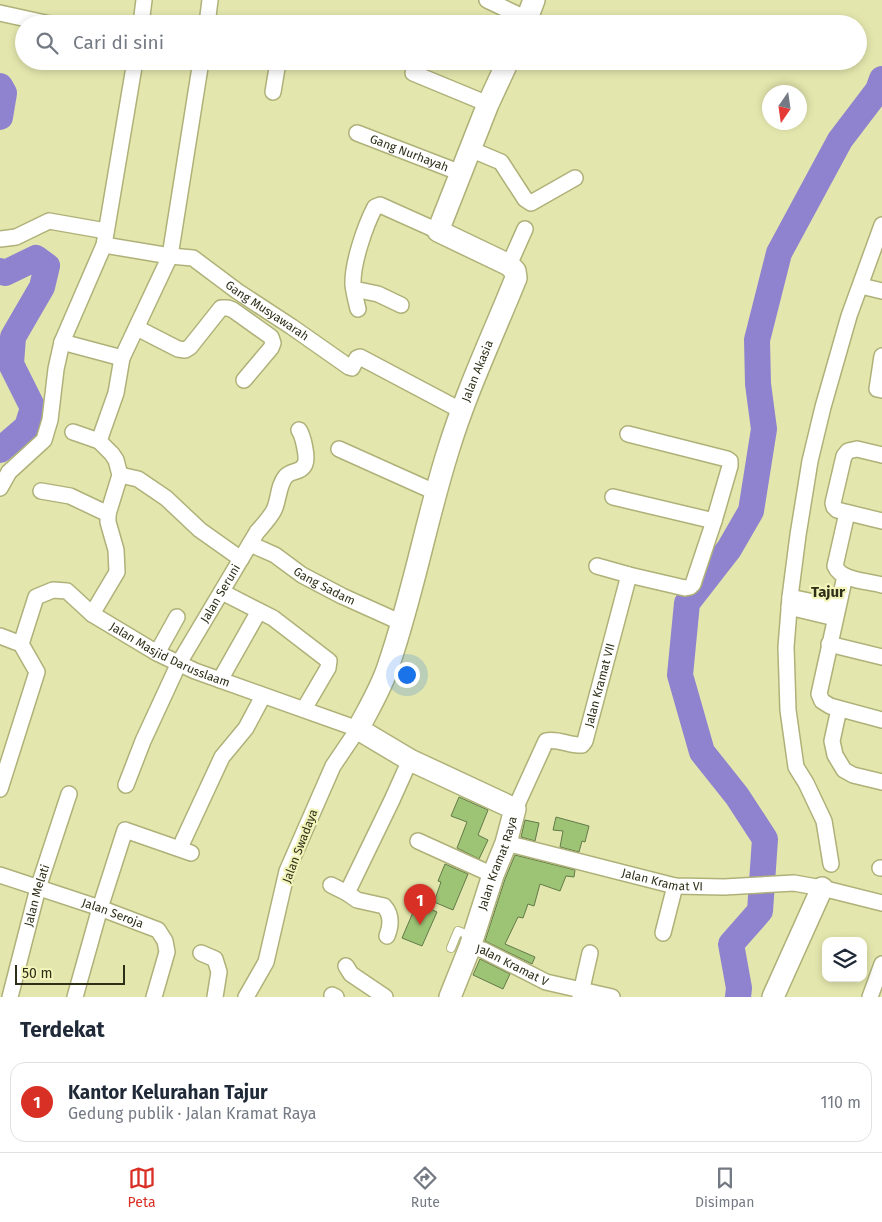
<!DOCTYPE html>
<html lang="id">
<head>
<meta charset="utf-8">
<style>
  body { margin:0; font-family:"Fira Sans",sans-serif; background:#f2f2f3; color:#1f2937 }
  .controls { position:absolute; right:15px; bottom:15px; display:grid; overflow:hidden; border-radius:10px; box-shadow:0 2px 8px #0003 }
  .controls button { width:45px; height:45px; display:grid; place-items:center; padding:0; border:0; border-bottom:1px solid #e0e1e3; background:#fff; color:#1f2937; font:25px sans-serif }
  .compass { position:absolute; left:762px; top:85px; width:45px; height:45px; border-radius:50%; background:#fff; box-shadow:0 2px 8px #0003; rotate:193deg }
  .scale { position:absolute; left:15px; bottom:12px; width:110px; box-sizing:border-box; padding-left:5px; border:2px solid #2e2f18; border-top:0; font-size:14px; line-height:18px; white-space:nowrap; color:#2e2f18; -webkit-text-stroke:4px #f2f4b9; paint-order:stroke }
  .you { position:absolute; left:406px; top:674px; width:18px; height:18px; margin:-12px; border:4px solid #fff; border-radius:50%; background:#1a73e8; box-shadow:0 0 0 8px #1a73e833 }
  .badge { display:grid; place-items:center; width:32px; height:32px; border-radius:50%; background:#d93025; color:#fff; font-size:16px; font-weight:700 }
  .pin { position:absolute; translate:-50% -41px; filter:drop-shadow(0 1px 2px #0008) }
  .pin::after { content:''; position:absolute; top:26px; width:18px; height:15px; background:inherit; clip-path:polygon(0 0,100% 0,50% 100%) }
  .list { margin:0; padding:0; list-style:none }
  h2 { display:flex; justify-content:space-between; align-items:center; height:65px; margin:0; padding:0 20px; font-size:21px }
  h2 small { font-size:16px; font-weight:400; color:#747a83 }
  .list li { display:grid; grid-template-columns:32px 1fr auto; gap:15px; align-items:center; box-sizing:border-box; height:80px; margin:0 10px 10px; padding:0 10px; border:1px solid #e0e1e3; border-radius:15px }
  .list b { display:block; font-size:19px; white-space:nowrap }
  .list p { margin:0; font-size:16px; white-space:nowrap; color:#747a83 }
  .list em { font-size:16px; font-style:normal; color:#747a83 }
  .icon { flex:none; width:28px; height:28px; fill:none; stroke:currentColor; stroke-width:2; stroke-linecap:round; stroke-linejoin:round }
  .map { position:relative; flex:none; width:882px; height:997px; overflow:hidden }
  .search { position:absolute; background:#fff; box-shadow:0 2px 8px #0003; left:15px; right:15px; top:15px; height:55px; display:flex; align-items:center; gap:12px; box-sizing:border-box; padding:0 18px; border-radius:28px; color:#747a83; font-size:19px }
  .sheet { height:155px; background:#fff }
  nav { display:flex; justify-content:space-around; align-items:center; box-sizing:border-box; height:70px; border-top:1px solid #e0e1e3; background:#fff; font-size:14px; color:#747a83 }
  nav a { display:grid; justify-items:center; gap:2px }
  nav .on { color:#d93025 }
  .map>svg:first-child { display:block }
</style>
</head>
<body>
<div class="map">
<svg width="882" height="997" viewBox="0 0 882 997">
  <rect width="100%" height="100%" fill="#e4e7ad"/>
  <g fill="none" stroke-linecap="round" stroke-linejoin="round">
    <path stroke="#8f83d0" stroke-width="26" d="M0,86l4,7 -4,24
      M0,271l5,2 31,-15 11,8 -5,21 -29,50 -2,27 22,44 -6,19 -27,23
      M738,997l1,-9 -8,-44 29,-33 5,-72 -28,-43 -35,-44 -22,-77 7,-72 42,-54 22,-38 13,-82 -6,-45 -1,-44 22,-87 61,-113 38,-50 4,-11"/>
  </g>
  <path fill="#9dc375" stroke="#627a4a" d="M459,797l29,13 -10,25 10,5 -9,19 -22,-11 10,-26 -16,-6z
    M556,817l33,9 -4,16 -3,-1 -3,11 -19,-5 3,-16 -10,-1z
    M525,820l14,3 -4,18 -14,-4z
    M515,855l60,15 -1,7 -8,-1 -6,15 -20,-7 -6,22 -6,-2 -5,14 -5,-1 -13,27 30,13 -3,7 -47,-23 20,-62z
    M445,864l23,10 -15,36 -19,-8 7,-20 -3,-1z
    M417,903l20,9 -15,34 -20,-8z
    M480,959l30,15 -7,15 -30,-14z"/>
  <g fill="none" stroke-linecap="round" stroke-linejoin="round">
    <g stroke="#afb179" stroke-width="10">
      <path id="lane" d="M451,948l7,-17 13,5"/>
    </g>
    <g stroke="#afb179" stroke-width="18">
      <g id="street">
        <path d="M487,0l40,19"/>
        <path d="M0,13l50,11"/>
        <path d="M141,24l3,-24"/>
        <path d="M207,24l3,-24"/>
        <path d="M413,73l75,31"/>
        <path d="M273,92l4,-24v-7"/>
        <path id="s1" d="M357,133l104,40"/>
        <path d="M470,149l31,13 24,37 6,4 44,-25"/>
        <path d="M0,239l16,-2 33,-16 57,10"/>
        <path id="s2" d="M104,245l66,11 23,2 44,33 55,36 57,40 3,1 5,-10 3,-1 102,54"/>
        <path d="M509,265l16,-36"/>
        <path d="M861,286l21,5"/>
        <path d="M354,289l24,5 23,11"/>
        <path d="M358,309c-2,-8 -4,-16 -5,-24 -1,-21 12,-59 22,-78l5,-2 58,26"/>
        <path d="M137,328l41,21 7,1 5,-3 31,-39h7l5,2 38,27 2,6 -2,5 -27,32"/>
        <path d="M62,342l60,16 48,-102 31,-195"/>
        <path d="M882,356l-5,33 5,1"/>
        <path d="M73,432l26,9 13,13 4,6 4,15 -12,39v8l8,28 1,22 -25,42"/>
        <path d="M99,441l17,-48 6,-35"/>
        <path d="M339,449l98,44"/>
        <path d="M882,455l-25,-6 -9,2 -4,5 -11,47 1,4 3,3 45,11"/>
        <path d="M120,475l18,4 28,19 34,32 41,29"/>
        <path d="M0,488l9,-16 35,-32 6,-20 6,-51 6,-27 42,-97 31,-184"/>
        <path d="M41,491l29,5 38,18"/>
        <path d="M613,497l101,24"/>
        <path d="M847,513l-12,53c6,15 33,15 47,19"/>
        <path id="s3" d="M250,544l25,11 27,20 40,21 60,27"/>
        <path d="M597,566l32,9 56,13 5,-1 3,-3 21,-63 16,-55v-5l-3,-2 -99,-25"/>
        <path d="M845,576l-26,118 3,7 8,5 52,14"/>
        <path d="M222,592l51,26 56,43 -1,7 -24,41"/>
        <path d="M790,597l47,10"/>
        <path d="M789,607l46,11"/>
        <path d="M0,636l21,8 16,28 -37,117"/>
        <path id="s4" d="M21,644l15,-47 17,-7 14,1 25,23 65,39 38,18 163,58 -25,37 -46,105 -21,91 -20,35"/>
        <path d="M829,644l53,13"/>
        <path d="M157,653l20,-36"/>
        <path d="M220,680l39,-69"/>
        <path d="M839,709l-7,32 3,14 9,15 9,5 29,7"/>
        <path id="s5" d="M126,785l17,-44 36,-78 78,-131c6,-7 13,-14 17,-22 5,-10 4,-25 12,-34 6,-6 15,-3 19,-12 3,-7 -2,-28 -6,-34"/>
        <path id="s6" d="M515,809l31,-68c12,-3 24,5 36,4l3,-4 44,-166"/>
        <path d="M183,841l39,-84 24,-29 17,-32"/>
        <path d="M418,841l75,34"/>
        <path id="s7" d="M506,843l169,43 49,1 70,-4 28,5 60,15"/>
        <path d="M831,864l-7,-43 -18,-38 -10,-16 -8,-57 -2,-63 4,-50 8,-62 12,-74 13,-54 26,-91 33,-91"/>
        <path d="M880,868h2"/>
        <path id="s8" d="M0,875l100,33 58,22 7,11 2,11 -13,45"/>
        <path d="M331,885l16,8"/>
        <path d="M663,933l12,-47"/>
        <path d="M387,936c4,-10 5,-21 -3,-30l-27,-6 -10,-7 45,-93 18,-40"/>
        <path id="s9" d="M470,947l13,3 63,32 66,15"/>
        <path d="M201,953l14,6 4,13 -4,25"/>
        <path d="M346,966l5,8 34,23"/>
        <path d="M332,995l4,2"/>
        <path id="s10" d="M10,997l28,-109 31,-94"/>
        <path d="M75,997l25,-89 25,-78 66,23"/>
        <path d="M580,997l10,-44"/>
        <path d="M870,997l12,-33"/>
      </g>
    </g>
    <g stroke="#afb179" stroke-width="24">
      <g id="secondary">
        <path d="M525,24l9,-24"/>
        <path id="s11" d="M450,997l20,-50 23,-72 13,-32 9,-34 -105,-49 -52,-31c11,-21 24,-42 31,-65 24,-70 37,-143 59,-213 18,-59 45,-116 68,-173l-1,-7 -6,-6 -71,-34 50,-127 20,-43"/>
        <path d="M773,997l49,-109"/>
      </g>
    </g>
    <use href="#lane" stroke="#fff" stroke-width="8"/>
    <use href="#street" stroke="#fff" stroke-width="15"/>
    <use href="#secondary" stroke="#fff" stroke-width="21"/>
  </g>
  <g text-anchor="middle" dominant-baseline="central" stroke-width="4.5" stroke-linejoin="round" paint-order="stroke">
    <g font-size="12" fill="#2e2f18" stroke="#f2f4b9">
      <text stroke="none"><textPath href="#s1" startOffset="56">Gang Nurhayah</textPath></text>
      <text stroke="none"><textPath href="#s2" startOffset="181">Gang Musyawarah</textPath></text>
      <text stroke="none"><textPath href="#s11" startOffset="754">Jalan Akasia</textPath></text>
      <text stroke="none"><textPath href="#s3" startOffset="86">Gang Sadam</textPath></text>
      <text stroke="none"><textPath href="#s5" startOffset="214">Jalan Seruni</textPath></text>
      <text stroke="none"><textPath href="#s4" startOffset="204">Jalan Masjid Darusslaam</textPath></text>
      <text stroke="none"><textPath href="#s6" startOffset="174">Jalan Kramat VII</textPath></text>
      <text transform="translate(300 846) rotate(-69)">Jalan Swadaya</text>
      <text stroke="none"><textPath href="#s11" startOffset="142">Jalan Kramat Raya</textPath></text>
      <text stroke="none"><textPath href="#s7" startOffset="161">Jalan Kramat VI</textPath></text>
      <text stroke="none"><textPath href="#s10" startOffset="105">Jalan Melati</textPath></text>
      <text stroke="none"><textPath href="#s8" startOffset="119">Jalan Seroja</textPath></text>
      <text stroke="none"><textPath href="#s9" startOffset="46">Jalan Kramat V</textPath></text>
    </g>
    <g font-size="15" font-weight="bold" fill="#2e2f18" stroke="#f2f4b9">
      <text x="828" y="592">Tajur</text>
    </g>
  </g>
</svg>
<div class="controls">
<button><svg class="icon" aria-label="layers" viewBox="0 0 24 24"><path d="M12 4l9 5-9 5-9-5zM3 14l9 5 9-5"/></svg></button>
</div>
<svg class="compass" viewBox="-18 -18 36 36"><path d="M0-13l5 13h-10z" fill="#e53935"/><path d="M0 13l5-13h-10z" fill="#747a83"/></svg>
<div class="scale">50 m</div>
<div class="you"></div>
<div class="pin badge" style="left:420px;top:925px">1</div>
<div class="search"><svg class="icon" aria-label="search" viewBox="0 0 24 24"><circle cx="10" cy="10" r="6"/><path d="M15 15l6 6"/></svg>Cari di sini</div>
</div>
<section class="sheet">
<h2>Terdekat<small></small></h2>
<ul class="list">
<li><span class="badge">1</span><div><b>Kantor Kelurahan Tajur</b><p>Gedung publik · Jalan Kramat Raya</p></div><em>110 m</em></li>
</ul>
</section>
<nav>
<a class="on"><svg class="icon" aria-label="map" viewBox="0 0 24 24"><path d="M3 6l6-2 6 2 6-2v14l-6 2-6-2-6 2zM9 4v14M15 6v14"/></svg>Peta</a>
<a><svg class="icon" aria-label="directions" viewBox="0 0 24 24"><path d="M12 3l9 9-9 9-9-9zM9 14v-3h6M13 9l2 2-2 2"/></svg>Rute</a>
<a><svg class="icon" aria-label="saved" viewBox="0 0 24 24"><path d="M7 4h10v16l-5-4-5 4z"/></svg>Disimpan</a>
</nav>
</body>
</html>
